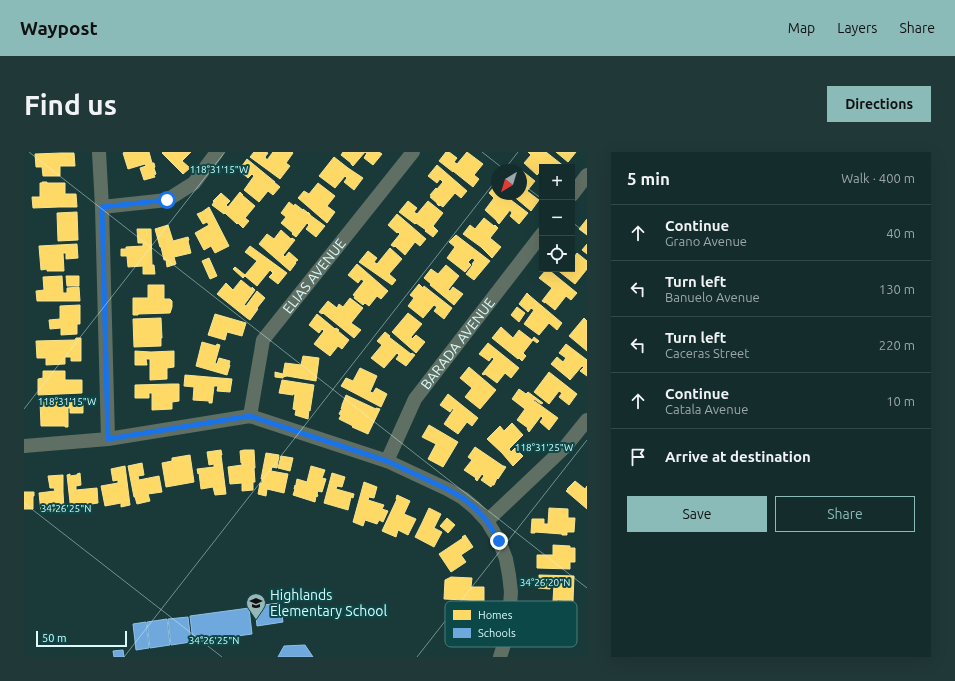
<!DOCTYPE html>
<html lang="en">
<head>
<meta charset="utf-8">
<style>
  body { margin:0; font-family:Ubuntu,sans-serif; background:#213838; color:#f1f3f6 }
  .controls { position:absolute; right:12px; top:12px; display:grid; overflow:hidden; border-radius:0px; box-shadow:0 4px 16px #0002 }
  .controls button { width:36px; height:36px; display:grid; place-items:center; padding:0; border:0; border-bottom:1px solid #334848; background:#142c2c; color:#f1f3f6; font:20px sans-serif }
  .compass { position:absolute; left:467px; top:12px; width:36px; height:36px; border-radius:50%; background:#142c2c; box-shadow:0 4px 16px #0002; rotate:218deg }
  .scale { position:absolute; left:12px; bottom:10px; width:91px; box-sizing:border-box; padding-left:4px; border:2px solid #d9fcfb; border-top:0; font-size:11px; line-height:14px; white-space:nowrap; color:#d9fcfb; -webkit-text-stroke:3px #0c4848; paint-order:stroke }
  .stop { position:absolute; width:12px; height:12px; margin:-9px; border:3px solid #1a73e8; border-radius:50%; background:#fff }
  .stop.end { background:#1a73e8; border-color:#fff; box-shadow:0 1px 4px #0008 }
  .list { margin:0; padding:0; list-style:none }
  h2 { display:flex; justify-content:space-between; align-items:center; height:52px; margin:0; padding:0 16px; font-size:17px }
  h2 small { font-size:13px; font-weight:400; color:#9da7a9 }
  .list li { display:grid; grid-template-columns:26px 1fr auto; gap:12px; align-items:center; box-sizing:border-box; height:56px; padding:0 16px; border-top:1px solid #334848 }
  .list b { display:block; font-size:15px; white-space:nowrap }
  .list p { margin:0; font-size:13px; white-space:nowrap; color:#9da7a9 }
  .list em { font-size:13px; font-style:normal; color:#9da7a9 }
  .actions { display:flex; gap:8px; padding:12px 16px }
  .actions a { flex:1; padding:9px 0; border:1px solid #8bbbb9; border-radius:0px; text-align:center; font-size:14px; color:#8bbbb9 }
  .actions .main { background:#8bbbb9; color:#111 }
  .icon { flex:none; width:22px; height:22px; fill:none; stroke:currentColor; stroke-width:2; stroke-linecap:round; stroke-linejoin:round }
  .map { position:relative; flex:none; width:563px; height:505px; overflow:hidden; border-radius:0px }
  header { display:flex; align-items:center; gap:24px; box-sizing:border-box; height:56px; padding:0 20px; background:#8bbbb9; color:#111 }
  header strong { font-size:19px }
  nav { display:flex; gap:22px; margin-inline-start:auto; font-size:14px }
  .intro { display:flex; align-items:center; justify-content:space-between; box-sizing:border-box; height:96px; padding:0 24px }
  h1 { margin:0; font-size:28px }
  .button { padding:10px 18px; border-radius:0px; background:#8bbbb9; color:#111; font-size:14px; font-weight:700 }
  main { display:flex; gap:24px; padding:0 24px }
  aside { flex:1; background:#142c2c; border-radius:0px; box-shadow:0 4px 16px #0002 }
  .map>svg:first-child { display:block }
</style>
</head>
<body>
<header>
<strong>Waypost</strong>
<nav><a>Map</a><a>Layers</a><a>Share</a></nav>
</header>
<div class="intro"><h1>Find us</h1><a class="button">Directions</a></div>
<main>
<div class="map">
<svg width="563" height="505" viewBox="0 0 563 505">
  <rect width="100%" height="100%" fill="#1a3a3a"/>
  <path fill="#ffd966" stroke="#f4e493" d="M101,0h24l3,11h2l1,4 -1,1 2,6 -2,1 1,2 -11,3 -4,-12 6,-2 -1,-2 -17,5 -5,-16z
    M139,0h28l-9,9 8,7 -7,6 -21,-21z
    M230,0h12l2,1 -3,4 2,3 6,-8h19l1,1 -7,10 4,3 -10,13 -30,-22z
    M319,0h22l-12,14 -2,-2v-1l-10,-8z
    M341,0h14l3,2 -9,11 -9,-7 3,-5z
    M422,0h3l8,6 -3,4 3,2 10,-12 16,12 -9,11 5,4 -6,8 -20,-16v1l-14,-11z
    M504,0h18l19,15h-23v2l-5,6 -13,-12 7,-8z
    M532,0h20l-8,10z
    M37,1h13l1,13h-15v10h-17l-1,-9h-6l-1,-13z
    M310,5l14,11 15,10 -9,12 -10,-8 3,-4 -2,-2 -10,12 -16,-12z
    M223,7l28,23h-1l6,5 -7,8 -5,-4 -9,11 -15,-12 10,-14 -2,-2 -4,4 -9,-8z
    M413,13l30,26 -6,7 -6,-5 -12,14 -3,-2 -1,1 -2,-2v-1l-7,-6 2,-1 -2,-1 6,-7 1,1 6,-7 -3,-3 -3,4 -9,-7z
    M497,18l14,11 -8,10 12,9 -8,11 -20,-17h10z
    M18,30h5v1h18v11h11l1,13h-18l-26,1 -1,-11h8v-14h2z
    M294,31l17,13 -8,10 8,6 -8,11 -29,-25 6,-7 5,3z
    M470,35l3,2v5h6l25,19 -9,11 -9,-8 2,-3 -2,-3 -11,14 -2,-2v-1l-12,-11 9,-12 -5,-5z
    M216,40l3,3h-1l13,11 -10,12 4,3 -6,7 -5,-5 -1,1 -12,-11 -1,1 -12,-9 2,-3 -1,-1 8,-8 9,8 -4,4 2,2z
    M384,49l9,7 -3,4 3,2 11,-13 15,12 -10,13 5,5 -5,6 -8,-6 1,-1 -10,-7 -1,1 -16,-12z
    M265,50l5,4 1,-2 8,6v-1l4,3v1l1,-1 2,2v1l15,11 -9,11 -10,-8 3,-4 -2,-2 -11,14 -4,-3 1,-1 -12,-10 5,-6 -5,-4z
    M185,55l2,4 18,35 -14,7 -4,-7 -7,4 -9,-17 14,-8 -2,-3 -4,2 -6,-10 5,-2z
    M53,60l1,28 -20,1 -1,-28z
    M373,62l29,25 -6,7 -5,-4 -10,13 -10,-9 -1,1 -3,-2 9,-11 -2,-2 -1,1 -9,-8z
    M460,66l10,8 1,-1 3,3 -8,10 11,9 -9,11 -11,-11 -18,-13 7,-9 5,4z
    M563,67v16l-8,-6z
    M144,73l5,16 15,-4 1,3 -1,1 3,12 -17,4 2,7 -9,3 -1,-7h-2l-3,-13h-1l-5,-18z
    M113,77h14l1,36h2l1,9h-12v-8l-15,1 -1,-11h-6v-7h5v-2l17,-1v-3h-5z
    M257,78l10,9 1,-1 3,2 -12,15 2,2 4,-5 9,8 -3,2 1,1 -6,8 -31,-27 8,-10 7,5z
    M432,83l34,26 -16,19 -8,-6 6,-8 1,-2h-1l3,-4 -3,-2 -4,4 3,3 -6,7 -18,-14 8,-11 -6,-5z
    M53,92l1,14 -12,1v-6h-3l1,18h-17v-2l-6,1 -2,-24z
    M563,92v10l-5,-4z
    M226,94l37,27 -9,11 -9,-7 4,-4 -3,-3 -13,16 -12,-10 -2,2 -10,-9 2,-2 10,8 12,-14 -12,-9z
    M366,96l12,11 -13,15 7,6 -4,5 -33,-23 9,-11 9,7 -3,4 3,2z
    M553,101l10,8v8l-12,15 -19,-15h16v-9z
    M185,106l8,18 -7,3 -8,-18z
    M333,112l31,27 -7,8 -4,-3 -8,10 -4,-3 -2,2 -9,-7 1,-2 -2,-1 11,-14 -3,-2 -3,4 -10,-8z
    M422,113l13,11 -11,14 2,1 3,-4 10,7 -9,11 -24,-20 1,-1 -7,-6 7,-9 7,5z
    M523,117h3l1,1 -1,1 27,22 -6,7 -5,-4 -11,14 -10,-8v1l-3,-2 10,-13 -13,-10z
    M38,124l1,17h4v-5l12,-1 1,14h-43l-1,-10 8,-1 -1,-13z
    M42,124h13v10h-12z
    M217,128l11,9v-2l3,3 -11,15 2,1 11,-15 8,7 -8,10 1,1 -8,11 -3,-2 -30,-24 9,-11 7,7z
    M395,132l4,4 1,-2 28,22 -8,11 -10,-8 3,-4 -3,-2 -11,13 -15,-12 6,-8 -4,-3z
    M124,133h16v14h6l2,2v6l-2,6 -32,1v1h-5v-17h15z
    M503,141l3,3 32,27 -5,7 -8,-7 -10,12 -15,-11 10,-14 -3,-2 -3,4 -9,-8z
    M326,146l13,10 -12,15 10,7 -7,8 -31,-25 -1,1 -3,-2 9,-11 9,7 2,-4 4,3z
    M56,153v19h-3v10l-16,1v-7l-11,1 -1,-9 11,-1v-13z
    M493,155l8,6 -6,9 -8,-7z
    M384,161l14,11 -11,13 1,2 4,-4 9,7 -9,11 -24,-21z
    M191,162l31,9 -4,13 -15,-4 -2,8 -17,-5z
    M293,162l18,15 1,-1 3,2 -1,1 11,9 -7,9 -4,-3 -8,10 -16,-12 10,-13 -2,-2 -3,4 -10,-8z
    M137,166l1,20h-1v8l-27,1 -1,-28z
    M560,166l3,3v30l-18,-15z
    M477,175l12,11 6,-8 13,10 2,-3 5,4 -2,2 -4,-3 -10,13 3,3 -4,5 -3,-3 -1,1 -26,-21z
    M361,180l5,4 -1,1 22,17 1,-1 3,2 -9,11 -10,-7 3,-4 -2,-2 -13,15 -13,-10 11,-13 -5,-4z
    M52,186h5v23h-10v-4h-6v7l-19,1v-7h-9l-1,-17 39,-1z
    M178,190l14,4 1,-2 3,1 -5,18 2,1 2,-6 11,3 -1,4h1l-3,10 -31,-9z
    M464,191l31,25 -8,10 -6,-5 -8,10 -12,-9 -1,1 -2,-1 12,-15 -2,-2 -3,4 -10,-7z
    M542,192l21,16v16l-7,-5 4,-4 -2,-1 -12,14 -2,-2 -17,-14 6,-7 6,5 3,-4 -7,-5z
    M111,199l16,1 23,-1v16l-7,1v11l-17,1v-21h-4l1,6h-12z
    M279,204l16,2 -3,23 -29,-5 -4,1v1l-8,-1v-5l8,2 2,-11 16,2z
    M445,215l27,23 -16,19 -15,-12 7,-9 -12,-10z
    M336,216l17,8 -7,16 3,1 3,-5 11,6 -6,13 -40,-21 5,-8 7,3z
    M19,219h22v9h17v13l-44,2v-16l5,-1z
    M525,220l28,22 -8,11 -10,-8 3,-4 -3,-2 -10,13 -15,-12z
    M161,223l47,4 -2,13 -13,-1 1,-5h-4l-2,17h-3v-2l-16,-1 1,-13 -10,-1z
    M258,228l32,5 -4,26 -1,-1 -1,9 -13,-4 1,-5 -3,-1 2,-15h-2v1l-14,-2z
    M147,232h8v17l-7,1v7l-20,1v-17h-3v5h-14v-13z
    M495,237l7,5 2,-2 15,11 -2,1 -7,-5 -1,1 25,18 -9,12 -9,-8 3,-4 -2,-2 -12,16 -2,-3 1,-1 -11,-8 8,-11 -13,-10z
    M424,242l30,24 -6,8 -5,-4 -9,12 -14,-10 10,-15 -1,-1 -3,4 -10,-7z
    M322,243l30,14v-1l4,1 -12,25 -16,-7 1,-1 -14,-7 2,-4 -2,-1 2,-4 2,1v-1l-2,-1 1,-3v-1z
    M39,247h7v1l13,-1v14h-13v-5h-2v19h-3v-1h-24l-1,-25h23z
    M488,271l11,12 -14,14 2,3 4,-4 8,8 -10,10 -11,-13 -15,-14 13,-13 4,5z
    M405,273l29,17 -15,25 -15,-8 8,-15 -14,-7z
    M451,295l28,19h1l2,1 -8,12 -1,-1 -3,7h-2l-1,2 -10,-7 3,-4 -2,-2 -5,7 -2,-2 1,-1 -12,-8 8,-10 -4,-3z
    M197,298l1,5h-1l5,39 -11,1 -2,-8 -12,2 -2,-16 -1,1 -1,-5 17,-2v-3l-5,1 -2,-13z
    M220,298h10l1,18h-1l1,14h-2v8l-11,1v-8l-12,1 -2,-17 14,-2v-2h-1l-1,-12z
    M242,301l13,2 -2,13 -5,-1 -1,4 17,3 -4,19 -17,-4 -1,7 -8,-2 2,-11h2v-4h-1z
    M166,303l4,27 -28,5 -4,-24 10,-2v-3z
    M257,304l12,2 -3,13 -12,-3z
    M118,311l2,12 -6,1 1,4 20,-4 3,16 -14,2 2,7 -13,3 -2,-7h-1l-6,-31z
    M101,314l5,39 -9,2v-4l-16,3 -4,-20 17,-3v-3l-5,1 -2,-12z
    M287,314l14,4 -3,8 4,1 -4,13 -4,-1 -1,3 1,1 -1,2 -1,-1 -1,6 -22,-7 2,-6h-1l1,-4h1l1,-1h-1l1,-5 10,3z
    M56,321l1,12 -5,1v4l21,-2 1,15 -19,3 1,4 -9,1 -4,-36 3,-1v2l7,-1v-1z
    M308,321l13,4 -3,10 -5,-1 -1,3 18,5 -1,4 -2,-1 -3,13 -24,-7z
    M39,323v17l1,18 -23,2 -2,-19 16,-2 -1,-3h-4l-2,-12z
    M551,329l10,8 2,-3v23l-21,-18 2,-2h-1z
    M340,330l13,5 -3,11 -5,-1 -1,3 16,5 -2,4 6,2 -5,11 -4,-2 -2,4 -12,-4 -2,6 -10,-4z
    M0,340h10v4h-1v13h-9z
    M373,343l13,6 -6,13 12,5 -8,16 -10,-5 -2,7 -14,-6 15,-32h-1z
    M405,356l12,6 -7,14 8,4 -8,15 -19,-10 7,-14z
    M525,356l19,1v9h7l-1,14h-7v3h-5v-1l-27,-2v1h-4l1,-14h12v5h4z
    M423,366l8,7 -7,8 -8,-7z
    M441,383l8,12 -12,8 5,7 -15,10 -12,-18 24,-16 -1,-1z
    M529,393l17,1v2h5v14h-5v7l-33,-1v-13h16z
    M515,423l35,1 -1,25 -16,-1v2l-4,-1 1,-17h-4v5l-12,-1v-1h1z
    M427,425l21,1 -1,9h13v14l-40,-2 1,-19z"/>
  <path fill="#6fa8dc" stroke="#8fc1e5" d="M256,451l3,19 -26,4 -2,-20z
    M225,456l3,26 -59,8 -3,-26z
    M164,465l3,25 -20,3 -3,-26z
    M143,467l3,26 -20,3 -3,-26z
    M122,470l3,26 -13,2 -3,-26z
    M281,493l8,12h-35l6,-11z
    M99,498l1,7h-10l-1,-6z"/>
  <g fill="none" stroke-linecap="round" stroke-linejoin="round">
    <g stroke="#606f64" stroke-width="14">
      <path d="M75,0l3,55 6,232"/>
      <path d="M548,43l15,-20"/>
      <path d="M78,55l65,-7 27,-17 23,-31"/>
      <path id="s1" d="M226,264l13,-76 150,-188"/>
      <path d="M0,294l84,-7 142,-23 137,45 60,28 16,9 12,10 12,13 12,20 7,18 3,16 2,17 -3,40 -8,25"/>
      <path id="s2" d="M363,309l28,-62 127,-165"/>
      <path d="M463,369l79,-75 21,-26"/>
    </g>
  </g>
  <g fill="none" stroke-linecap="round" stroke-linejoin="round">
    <path stroke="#1a73e8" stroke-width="5" d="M143,48l-65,7 6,232 142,-23 137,45 60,28 16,9 12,10 12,13 12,20"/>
  </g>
  <path fill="none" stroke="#d9fcfb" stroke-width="1" stroke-opacity="0.45" d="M5,0l558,436M458,0l23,18M480,18l14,-18M497,31l21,16M548,70l15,12M0,257l201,-257M0,351l198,154M100,505l373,-478M393,505l170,-217"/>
  <defs>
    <g id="school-pin" transform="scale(1)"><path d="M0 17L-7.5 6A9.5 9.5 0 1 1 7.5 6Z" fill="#96b8b7" stroke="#0c4848"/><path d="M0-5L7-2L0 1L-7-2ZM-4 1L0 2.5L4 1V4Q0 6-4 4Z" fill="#111"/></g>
  </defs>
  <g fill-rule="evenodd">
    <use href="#school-pin" x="232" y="451"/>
  </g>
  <g text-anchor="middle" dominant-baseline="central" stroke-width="4" stroke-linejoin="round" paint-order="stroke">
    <g font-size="14" fill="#d9fcfb" stroke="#0c4848">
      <text stroke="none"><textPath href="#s1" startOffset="159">ELIAS AVENUE</textPath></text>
      <text stroke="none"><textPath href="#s2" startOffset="138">BARADA AVENUE</textPath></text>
    </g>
    <g font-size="14" fill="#d9fcfb" stroke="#0c4848" text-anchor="start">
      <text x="246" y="443">Highlands<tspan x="246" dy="16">Elementary School</tspan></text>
    </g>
  </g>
  <rect x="421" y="449" width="132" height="46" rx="6" fill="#0c4848" stroke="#4a7e7e" stroke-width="1"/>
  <rect x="429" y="458" width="18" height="10" fill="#ffd966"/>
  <rect x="429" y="476" width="18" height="10" fill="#6fa8dc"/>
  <g font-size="11" fill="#d9fcfb">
    <text x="454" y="467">Homes</text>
    <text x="454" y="485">Schools</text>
  </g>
  <g font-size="10" text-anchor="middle" fill="#d9fcfb" stroke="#0c4848" stroke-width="4" stroke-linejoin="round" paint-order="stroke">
    <text x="195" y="21">118°31'15"W</text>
    <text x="43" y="253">118°31'15"W</text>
    <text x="520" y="299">118°31'25"W</text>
    <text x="42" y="360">34°26'25"N</text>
    <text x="521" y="434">34°26'20"N</text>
    <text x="190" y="492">34°26'25"N</text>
  </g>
</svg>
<div class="controls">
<button>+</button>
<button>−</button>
<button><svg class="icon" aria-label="locate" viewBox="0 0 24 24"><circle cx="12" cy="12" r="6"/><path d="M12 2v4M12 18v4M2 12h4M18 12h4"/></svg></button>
</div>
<svg class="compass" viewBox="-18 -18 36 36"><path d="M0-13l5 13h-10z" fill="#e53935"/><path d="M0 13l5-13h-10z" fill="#9da7a9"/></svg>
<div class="scale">50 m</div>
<div class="stop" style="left:143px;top:48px"></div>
<div class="stop end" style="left:475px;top:389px"></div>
</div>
<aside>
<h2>5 min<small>Walk · 400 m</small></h2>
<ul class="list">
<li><svg class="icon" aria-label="ahead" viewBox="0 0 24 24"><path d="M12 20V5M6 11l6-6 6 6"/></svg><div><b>Continue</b><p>Grano Avenue</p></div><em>40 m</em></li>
<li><svg class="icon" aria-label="left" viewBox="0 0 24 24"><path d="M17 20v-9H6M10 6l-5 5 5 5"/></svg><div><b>Turn left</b><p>Banuelo Avenue</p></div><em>130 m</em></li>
<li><svg class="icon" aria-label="left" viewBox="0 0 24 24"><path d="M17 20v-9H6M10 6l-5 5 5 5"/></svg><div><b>Turn left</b><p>Caceras Street</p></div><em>220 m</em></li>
<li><svg class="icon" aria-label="ahead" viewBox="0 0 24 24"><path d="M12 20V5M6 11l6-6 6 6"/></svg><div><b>Continue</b><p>Catala Avenue</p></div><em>10 m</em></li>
<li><svg class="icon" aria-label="arrive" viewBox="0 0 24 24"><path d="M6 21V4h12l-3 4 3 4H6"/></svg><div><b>Arrive at destination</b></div></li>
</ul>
<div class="actions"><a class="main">Save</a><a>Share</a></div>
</aside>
</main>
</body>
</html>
